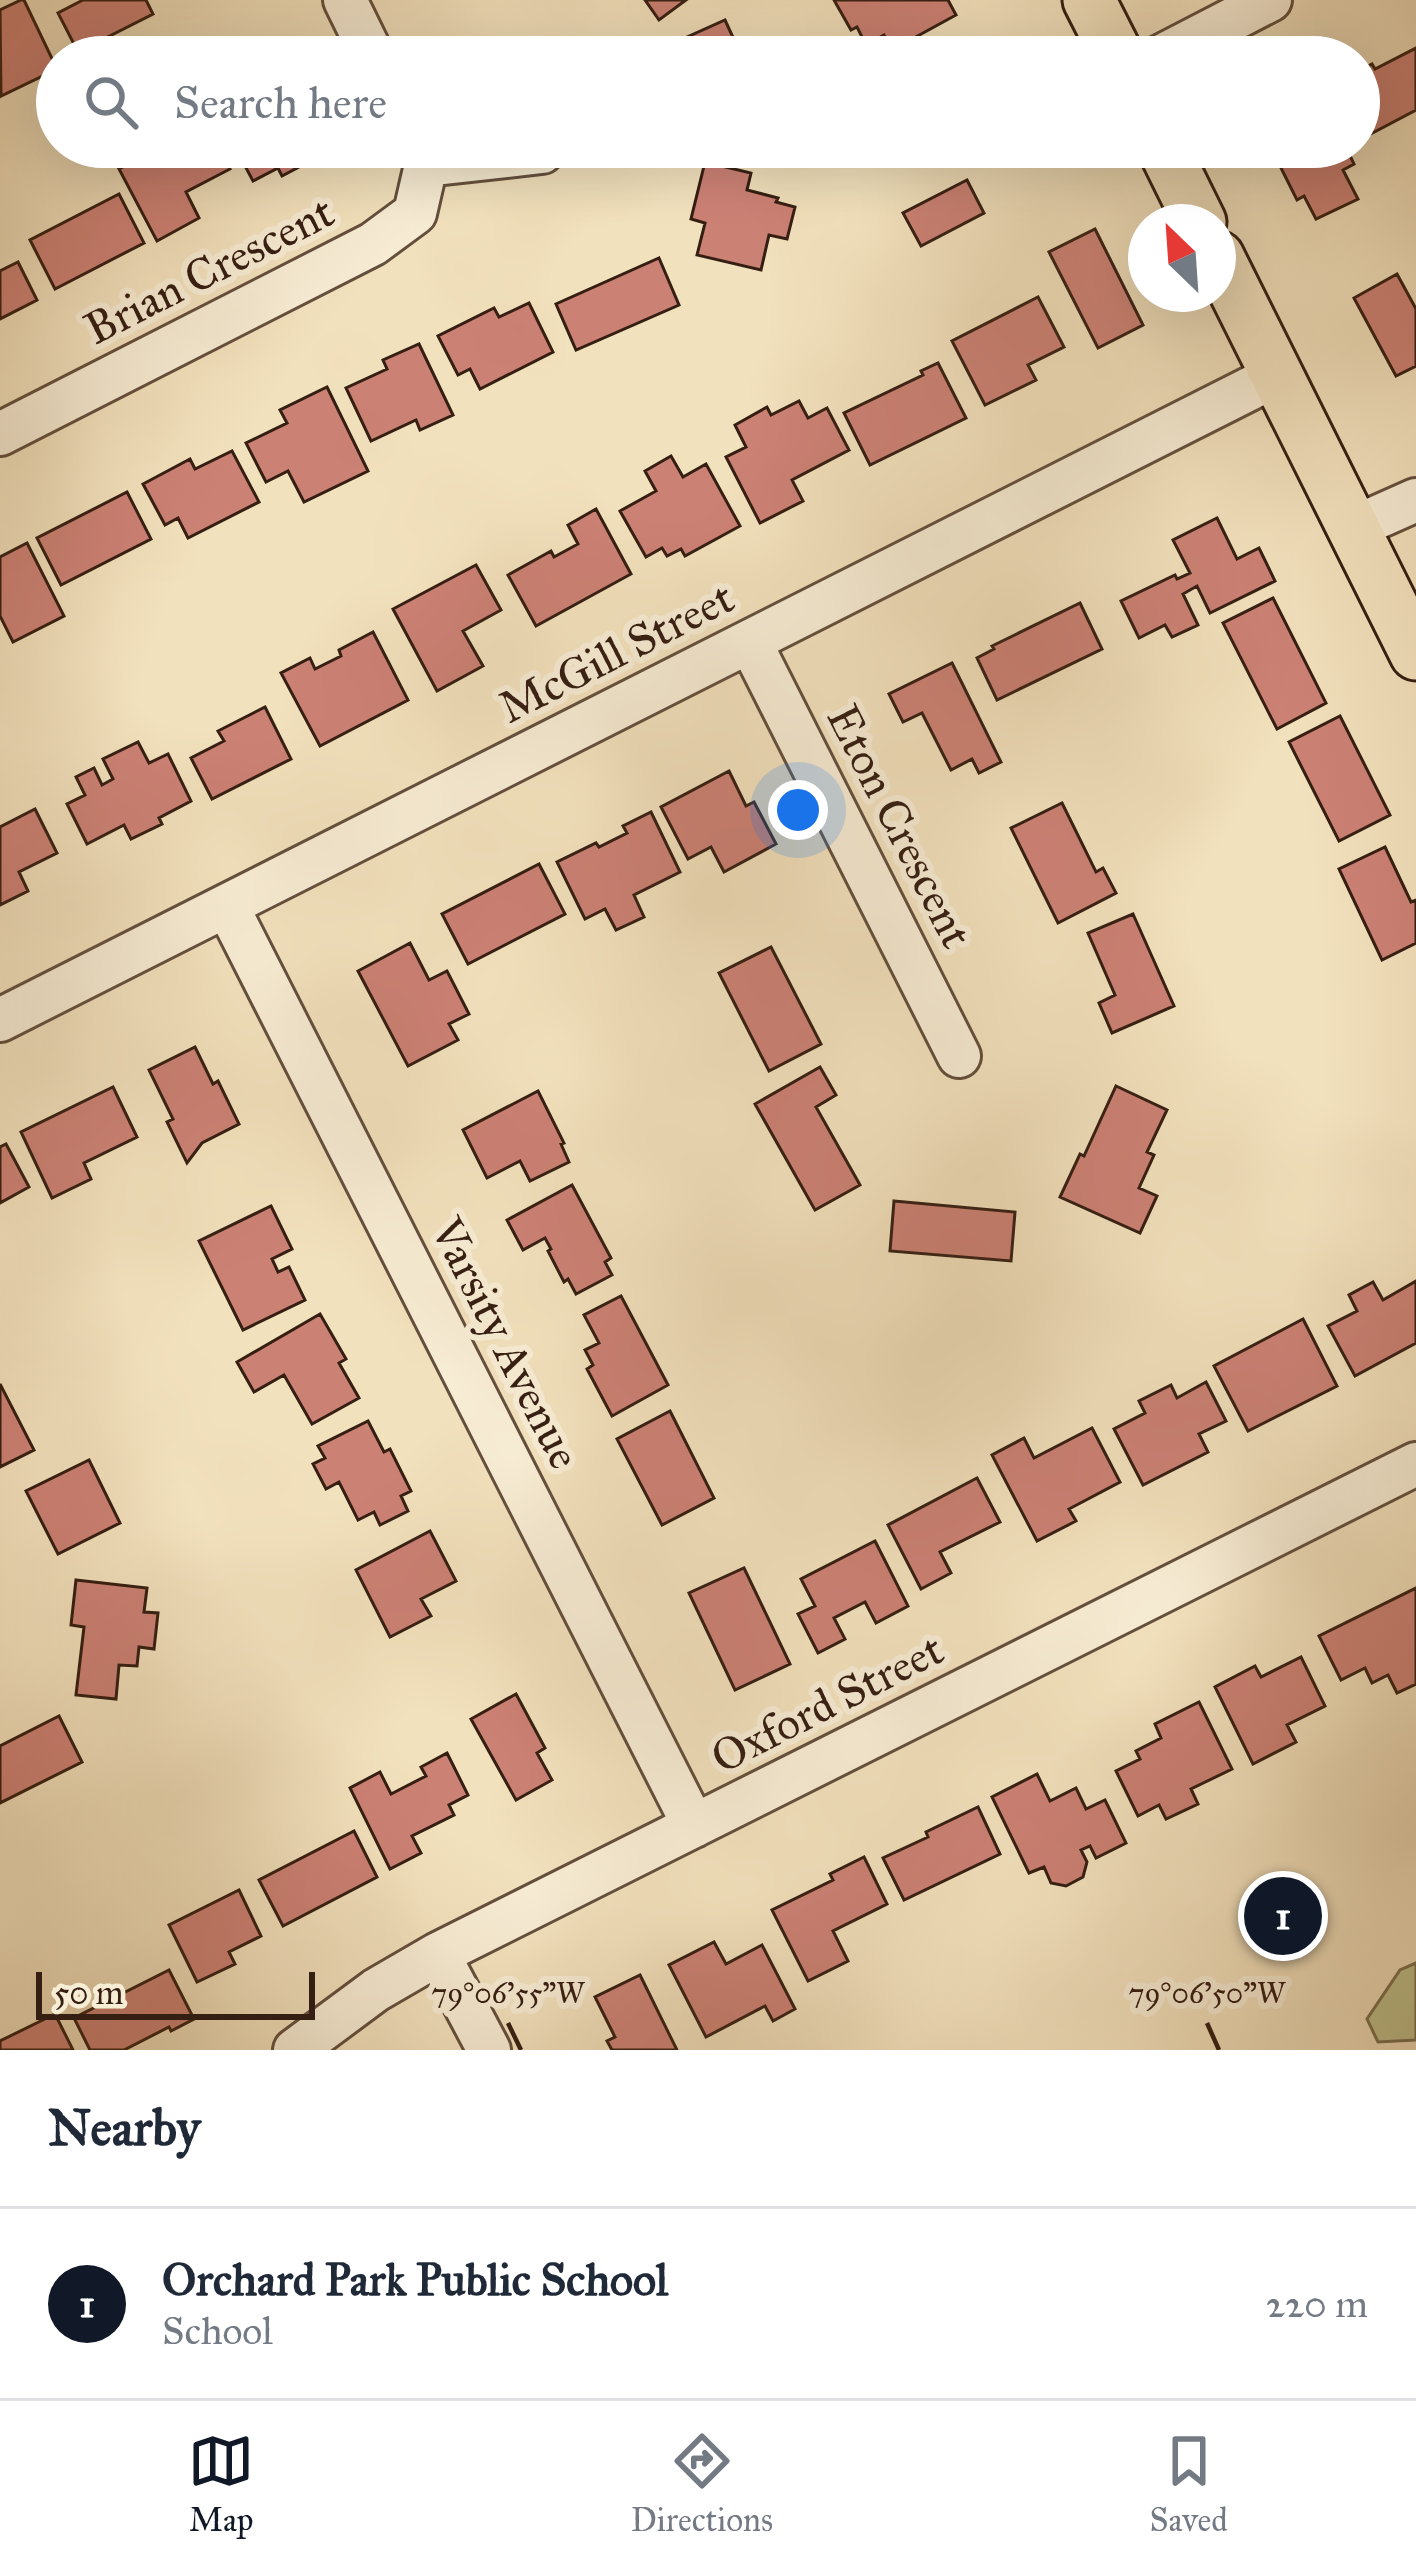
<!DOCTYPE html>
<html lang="en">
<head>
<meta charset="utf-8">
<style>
  body { margin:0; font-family:"IM FELL Great Primer",serif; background:#f2f2f3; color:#1f2937 }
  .compass { position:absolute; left:1128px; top:204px; width:108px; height:108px; border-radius:50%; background:#fff; box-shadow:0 12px 48px #0002; rotate:335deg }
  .scale { position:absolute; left:36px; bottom:30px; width:279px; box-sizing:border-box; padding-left:12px; border:6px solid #351e12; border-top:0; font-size:33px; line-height:42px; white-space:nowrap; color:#351e12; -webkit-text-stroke:9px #f7ecd4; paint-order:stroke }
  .you { position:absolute; left:798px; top:810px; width:42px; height:42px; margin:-30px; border:9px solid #fff; border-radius:50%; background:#1a73e8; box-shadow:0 0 0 18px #1a73e833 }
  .badge { display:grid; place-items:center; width:78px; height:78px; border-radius:50%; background:#111827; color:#fff; font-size:39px; font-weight:700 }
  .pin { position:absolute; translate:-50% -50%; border:6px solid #fff; box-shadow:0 3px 12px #0006 }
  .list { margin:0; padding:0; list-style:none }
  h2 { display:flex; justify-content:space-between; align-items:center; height:156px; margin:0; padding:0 48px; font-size:51px }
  h2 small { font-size:39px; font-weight:400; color:#747a83 }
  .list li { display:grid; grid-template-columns:78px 1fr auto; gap:36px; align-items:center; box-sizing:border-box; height:192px; padding:0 48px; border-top:3px solid #e0e1e3 }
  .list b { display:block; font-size:45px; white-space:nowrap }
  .list p { margin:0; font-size:39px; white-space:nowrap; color:#747a83 }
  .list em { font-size:39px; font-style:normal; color:#747a83 }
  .icon { flex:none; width:66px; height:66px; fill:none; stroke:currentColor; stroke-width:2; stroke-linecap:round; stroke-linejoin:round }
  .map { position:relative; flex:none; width:1416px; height:2050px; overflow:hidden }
  .search { position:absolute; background:#fff; box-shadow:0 12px 48px #0002; left:36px; right:36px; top:36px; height:132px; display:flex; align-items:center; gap:30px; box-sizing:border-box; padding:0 42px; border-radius:66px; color:#747a83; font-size:45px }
  .sheet { height:348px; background:#fff }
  nav { display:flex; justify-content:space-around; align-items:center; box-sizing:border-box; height:168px; border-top:3px solid #e0e1e3; background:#fff; font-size:33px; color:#747a83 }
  nav a { display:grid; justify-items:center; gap:6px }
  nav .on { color:#111827 }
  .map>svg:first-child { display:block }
</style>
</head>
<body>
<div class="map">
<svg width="1416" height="2050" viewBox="0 0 1416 2050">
  <rect width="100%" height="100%" fill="#f2e1bd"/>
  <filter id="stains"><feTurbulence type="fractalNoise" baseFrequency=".00167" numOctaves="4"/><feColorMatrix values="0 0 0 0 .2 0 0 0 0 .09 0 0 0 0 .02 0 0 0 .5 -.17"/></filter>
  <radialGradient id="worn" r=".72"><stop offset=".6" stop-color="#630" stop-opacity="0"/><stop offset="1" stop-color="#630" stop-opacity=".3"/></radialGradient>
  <path fill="#bfc28e" stroke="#7a7050" stroke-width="3" d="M1416,1963v77l-38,2 -11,-23 33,-49z"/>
  <path fill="#cc8175" stroke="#351e12" stroke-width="3" d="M21,0h3l33,69 -56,27 -1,-86z
    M83,0h63l7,14 -75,38 -20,-39z
    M645,0h41l-27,20z
    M834,0h114l8,15 -64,35 -8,-15 -18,10 -9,-18 -6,3z
    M725,20l17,37h-72l-5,-10z
    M1416,48v62l-53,28 -4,-8v-59l13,-7 3,5z
    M161,147h57l12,22 -44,23 13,26 -42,23 -38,-72z
    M235,147h92l2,4 -47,25 -4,-8 -25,13z
    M1278,147h68l8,17 -11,6 15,29 -42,20 -12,-23 -7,4 -21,-42 6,-4z
    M705,162l46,11 -4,17 31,8 -2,4 19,5 -8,32 -18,-4 -8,35 -64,-15 8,-32 -14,-4z
    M967,180l17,33 -63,33 -18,-33z
    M119,194l25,49 -89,46 -25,-49z
    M1095,229l48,96 -45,23 -49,-96z
    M659,258l20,47 -103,45 -20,-46z
    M18,262l19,38 -37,19v-48z
    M1397,274l19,35v57l-20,10 -42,-78z
    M1038,297l26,50 -36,18 8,15 -51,25 -33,-64z
    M529,303l24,49 -73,37 -10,-20 -12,6 -20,-39 56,-28 5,9z
    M419,344l34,71 -33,15 -4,-10 -45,21 -25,-53 41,-19 -4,-9z
    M938,363l28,55 -96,47 -26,-52 79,-38 -2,-4z
    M327,387l41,84 -64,31 -16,-31 -22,11 -20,-39 41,-20 -7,-13z
    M799,401l9,17 19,-10 22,42 -57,30 11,21 -43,22 -34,-66 20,-10 -11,-22 32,-18 4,8z
    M232,451l27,51 -71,36 -10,-20 -13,7 -22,-41 47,-25 5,10z
    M671,456l12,21 23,-13 34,62 -55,30 -4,-7 -14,7 -5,-8 -16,9 -26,-46 36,-20 -11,-20z
    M127,492l24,47 -90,46 -24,-47z
    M596,509l35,65 -95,52 -28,-51 43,-24 3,6 24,-13 -10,-19z
    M1217,518l20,41 22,-11 16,33 -65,32 -13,-27 -14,8 15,31 -26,12 -7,-12 -26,13 -18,-37 54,-26 2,4 13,-6 -17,-33z
    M27,543l37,73 -51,26 -13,-26v-59z
    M476,565l25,45 -38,21 20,35 -46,25 -44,-82z
    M1273,598l53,105 -49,26 -54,-106z
    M1080,603l22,46 -105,51 -20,-42 17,-9 -2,-3z
    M373,632l35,68 -88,46 -39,-73 29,-15 5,11 26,-13 -2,-6z
    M952,663l49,99 -22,11 -7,-14 -21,11 -29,-57 -19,9 -14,-28z
    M265,707l26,52 -79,40 -21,-41 33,-17 -6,-10z
    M1340,716l50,99 -51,26 -50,-99z
    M138,742l11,21 19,-9 23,47 -32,17 3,6 -31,15 -7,-14 -37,19 -20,-40 18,-9 -9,-18 18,-9 8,17 11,-6 -10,-20z
    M729,771l17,35 8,-4 22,42 -52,28 -13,-25 -23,12 -27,-52z
    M1062,803l34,69 7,-4 13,25 -58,30 -47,-95z
    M35,809l22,44 -38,19 9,19 -28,14v-78z
    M651,812l29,60 -46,23 10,22 -28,13 -11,-21 -20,10 -28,-57 39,-19 3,4 28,-14 -4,-7z
    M1385,847l26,55 5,-2v43l-34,17 -43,-91z
    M539,864l26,50 -97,50 -26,-50z
    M1133,914l41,92 -62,27 -13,-30 16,-8 -27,-62z
    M410,943l19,37 18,-9 22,43 -20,10 9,16 -50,26 -50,-95z
    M771,947l50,97 -52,27 -50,-98z
    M195,1047l18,37 5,-3 21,43 -37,19 -15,20 -20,-41 6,-3 -24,-49z
    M820,1067l16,28 -20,12 44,78 -45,25 -60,-106z
    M1116,1086l51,24 -20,42 7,3 -15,33 18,8 -17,37 -80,-36 20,-43 4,2z
    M113,1087l24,50 -53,26 7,16 -39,19 -31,-66z
    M538,1091l26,52 -3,1 8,18 -39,19 -10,-20 -33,17 -24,-48z
    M6,1144l23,43 -29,16v-56z
    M572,1185l39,73 -6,4 7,13 -36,19 -8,-15 -4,3 -16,-31 3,-2 -6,-11 -22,12 -16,-30z
    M894,1201l121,11 -4,49 -121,-10z
    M271,1206l21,43 -20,10 6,13 11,-5 16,33 -62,30 -44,-89z
    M1416,1281v62l-61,33 -27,-50 29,-15 -8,-16 24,-13 10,18z
    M621,1296l47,89 -56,31 -25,-47 6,-4 -8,-15 14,-7 -15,-28z
    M320,1314l26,45 -7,4 20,35 -47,26 -28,-49 -30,17 -17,-30z
    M1303,1319l34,67 -89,45 -34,-65z
    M1206,1382l20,39 -27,13 9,18 -65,33 -29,-56 31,-16 -6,-12 32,-16 6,13z
    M0,1384l34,66 -34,17z
    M670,1411l44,87 -52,27 -45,-86z
    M368,1421l16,31 6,-3 21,42 -10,5 7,15 -28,14 -6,-13 -16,8 -19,-38 -13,7 -13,-25 12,-6 -7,-12z
    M1092,1428l28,54 -51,27 7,12 -39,20 -45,-86 32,-17 10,20z
    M89,1460l31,63 -62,31 -32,-63z
    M977,1478l23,44 -60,30 11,21 -30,16 -33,-64z
    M430,1531l26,50 -35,18 10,17 -41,21 -34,-67z
    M875,1541l33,65 -32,17 -11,-21 -31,16 11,21 -27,14 -20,-39 17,-8 -14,-27z
    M744,1568l46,96 -55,26 -46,-97z
    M76,1580l71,8 -3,24 14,1 -4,36 -15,-2 -2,19 -18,-1 -3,34 -40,-4 8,-68 -13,-2z
    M1416,1588v96l-19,9 -9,-18 -16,8 -7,-15 -24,12 -22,-44z
    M1301,1657l24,49 -38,19 9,17 -43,22 -38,-77 40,-21 6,11z
    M516,1694l29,54 -8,5 15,27 -36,20 -45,-81z
    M1199,1702l33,67 -41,20 7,15 -32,15 -7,-14 -21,11 -22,-45 24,-12 -4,-8 25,-13 -6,-14z
    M59,1716l23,46 -82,41v-57z
    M447,1753l21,42 -19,10 5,10 -42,21 9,17 -31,16 -40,-81 30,-16 11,22 35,-18 -5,-9z
    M1037,1774l13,27 26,-13 10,21 19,-9 21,43 -30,15 -6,-12 -9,4 6,12 -4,15 -17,9 -15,-3 -7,-16 -15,6 -37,-76z
    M978,1807l22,47 -96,46 -21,-42 45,-21 -2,-5z
    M354,1831l23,46 -94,49 -24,-46z
    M864,1857l23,47 -54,27 15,30 -40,20 -36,-71 61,-30 -3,-6z
    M239,1890l22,46 -32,16 6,12 -38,18 -28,-57z
    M714,1942l12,22 36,-19 33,64 -22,12 -8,-15 -59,31 -37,-72z
    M169,1970l25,49 -23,12 -2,-4 -45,23h-34l-16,-32z
    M640,1975l37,75h-65l-5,-9 8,-4 -20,-40z
    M55,2014l18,36h-73v-9z"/>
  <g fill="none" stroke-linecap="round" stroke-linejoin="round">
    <g stroke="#644f3d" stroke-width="48">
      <path id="minor" d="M345,0l28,57
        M1160,57l110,-57
        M426,165l116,-13
        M0,434l373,-190 42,-31 11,-48 -9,-18
        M1353,528l63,-28
        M750,642l209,414
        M227,906l467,920
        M0,1020l1277,-645
        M438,1954l51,96
        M295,2050l81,-60 62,-36 978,-490"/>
    </g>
    <g stroke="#351e12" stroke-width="57">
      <path id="major" d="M1089,0l29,57
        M1163,147l37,75
        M1218,257l198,397"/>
    </g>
    <use href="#minor" stroke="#f7ecd4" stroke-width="42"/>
    <use href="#major" stroke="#f2e1bd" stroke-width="51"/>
  </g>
  <path fill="none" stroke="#351e12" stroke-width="4.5" d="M508,2023l13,27M1207,2023l12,27"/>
  <g text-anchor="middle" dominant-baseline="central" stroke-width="12" stroke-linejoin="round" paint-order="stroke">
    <g font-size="45" fill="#351e12" stroke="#f7ecd4">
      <text transform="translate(209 270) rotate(-27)">Brian Crescent</text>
      <text transform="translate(616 652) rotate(-27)">McGill Street</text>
      <text transform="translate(900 826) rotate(63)">Eton Crescent</text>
      <text transform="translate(506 1343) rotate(63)">Varsity Avenue</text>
      <text transform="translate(827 1703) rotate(-27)">Oxford Street</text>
    </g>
  </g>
  <g font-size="30" text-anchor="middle" fill="#351e12" stroke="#f7ecd4" stroke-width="12" stroke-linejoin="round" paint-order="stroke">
    <text x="508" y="2003">79°06'55"W</text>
    <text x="1207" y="2003">79°06'50"W</text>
  </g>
  <rect width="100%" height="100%" filter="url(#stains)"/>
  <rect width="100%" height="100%" fill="url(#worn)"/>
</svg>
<svg class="compass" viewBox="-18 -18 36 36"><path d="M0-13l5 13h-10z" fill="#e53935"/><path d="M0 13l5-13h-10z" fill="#747a83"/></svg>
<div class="scale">50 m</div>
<div class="you"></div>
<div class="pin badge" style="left:1283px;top:1916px">1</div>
<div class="search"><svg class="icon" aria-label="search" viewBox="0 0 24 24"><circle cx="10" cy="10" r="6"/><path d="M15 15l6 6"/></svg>Search here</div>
</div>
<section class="sheet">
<h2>Nearby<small></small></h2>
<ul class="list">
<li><span class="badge">1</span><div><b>Orchard Park Public School</b><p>School</p></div><em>220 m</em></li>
</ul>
</section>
<nav>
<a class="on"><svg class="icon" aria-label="map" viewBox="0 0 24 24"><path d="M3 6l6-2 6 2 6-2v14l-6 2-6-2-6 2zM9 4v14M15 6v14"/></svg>Map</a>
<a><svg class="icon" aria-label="directions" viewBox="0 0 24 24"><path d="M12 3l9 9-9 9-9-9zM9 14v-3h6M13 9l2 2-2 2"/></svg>Directions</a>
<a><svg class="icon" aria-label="saved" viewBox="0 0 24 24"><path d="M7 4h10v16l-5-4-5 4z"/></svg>Saved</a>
</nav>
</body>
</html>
